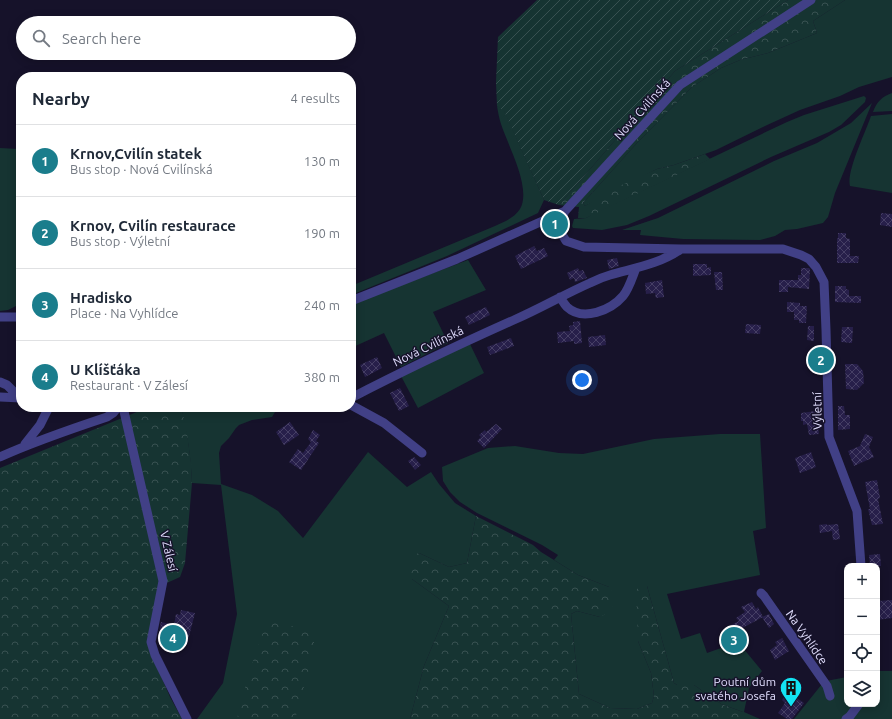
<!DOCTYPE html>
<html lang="en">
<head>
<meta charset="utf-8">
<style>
  body { margin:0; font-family:Ubuntu,sans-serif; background:#f2f2f3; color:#1f2937 }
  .controls { position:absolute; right:12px; bottom:12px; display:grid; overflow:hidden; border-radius:8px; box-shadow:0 2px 10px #0003 }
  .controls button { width:36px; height:36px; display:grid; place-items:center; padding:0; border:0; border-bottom:1px solid #e0e1e3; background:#fff; color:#1f2937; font:20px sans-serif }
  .you { position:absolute; left:582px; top:380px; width:14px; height:14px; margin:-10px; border:3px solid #fff; border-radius:50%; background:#1a73e8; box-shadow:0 0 0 6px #1a73e833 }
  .badge { display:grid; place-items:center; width:26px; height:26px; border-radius:50%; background:#1a7d8c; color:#fff; font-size:13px; font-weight:700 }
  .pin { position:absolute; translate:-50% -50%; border:2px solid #fff; box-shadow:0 1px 4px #0006 }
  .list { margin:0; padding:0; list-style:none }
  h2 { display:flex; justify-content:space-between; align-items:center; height:52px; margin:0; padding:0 16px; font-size:17px }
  h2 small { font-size:13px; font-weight:400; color:#747a83 }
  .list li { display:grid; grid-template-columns:26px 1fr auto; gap:12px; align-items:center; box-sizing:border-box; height:72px; padding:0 16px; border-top:1px solid #e0e1e3 }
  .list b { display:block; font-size:15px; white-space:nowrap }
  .list p { margin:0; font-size:13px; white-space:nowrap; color:#747a83 }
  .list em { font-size:13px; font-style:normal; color:#747a83 }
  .icon { flex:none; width:22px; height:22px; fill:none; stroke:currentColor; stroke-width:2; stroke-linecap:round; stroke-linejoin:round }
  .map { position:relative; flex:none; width:892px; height:719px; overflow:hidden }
  .search { position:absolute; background:#fff; box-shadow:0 2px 10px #0003; left:16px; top:16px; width:340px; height:44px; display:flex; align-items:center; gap:10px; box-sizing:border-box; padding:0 14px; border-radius:22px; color:#747a83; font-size:15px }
  .panel { position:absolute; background:#fff; box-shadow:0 2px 10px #0003; left:16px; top:72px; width:340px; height:340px; border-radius:16px }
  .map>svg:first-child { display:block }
</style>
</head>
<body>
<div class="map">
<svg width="892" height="719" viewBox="0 0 892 719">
  <defs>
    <pattern id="forest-crowns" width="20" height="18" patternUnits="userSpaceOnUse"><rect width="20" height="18" fill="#163432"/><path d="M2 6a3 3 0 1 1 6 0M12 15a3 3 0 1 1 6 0" fill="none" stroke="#385151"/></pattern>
    <pattern id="garden-furrows" width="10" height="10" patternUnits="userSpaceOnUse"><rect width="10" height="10" fill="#163432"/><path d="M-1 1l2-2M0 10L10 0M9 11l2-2" fill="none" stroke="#385151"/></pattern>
    <pattern id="building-cross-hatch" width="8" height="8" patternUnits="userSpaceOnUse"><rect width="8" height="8" fill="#271f4a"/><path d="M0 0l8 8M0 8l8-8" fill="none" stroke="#463f65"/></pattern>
  </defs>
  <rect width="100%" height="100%" fill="#16122a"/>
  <path fill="#163432" d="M845,0h47v77l-33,10 -19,9 -40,14 -35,16 -49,24 -42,15 -17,4 -72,37 -2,-3 53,-59 56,-57 29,-19 19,-8 28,-7 49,-20 -4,-12z
    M892,93v18l-19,1c4,-11 9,-15 19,-19z
    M864,96l2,2 -1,4 -24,23 -12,7 -58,25 -122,59 -22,9 -25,5 -29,-2 -1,-2 2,-7 12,-1 7,-4 194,-92 17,-7z
    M872,103l-37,90 -7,24 -5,6 -26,6 -12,1 -10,6 -15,4 -77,-1 -43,-4 1,-5h-19l36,-12 116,-57 43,-18 34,-20z
    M497,106l7,4 40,90 -6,13 -91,43 -96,39v-9l144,-60c9,-4 19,-8 25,-17 12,-21 -12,-63 -19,-85 -2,-6 -3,-12 -4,-18z
    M892,114v79l-42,-7c-4,-14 16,-55 21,-70z
    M0,148l18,1 3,2v157l-5,-2 -8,4 -8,1z
    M468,260l18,30 -53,22 15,31 -47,24 -17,-34 -33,15v-44z
    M469,342l15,31 -66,35 -17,-32z
    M181,407h97l-6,10 -20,3 -13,5 -3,3 -7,10 -8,8 -2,7 2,31 31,11 26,16 25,27 65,-86 39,35 24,-15 8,12 16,19 21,13 -9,47 -18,4 -30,-14 -7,26 37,27 -25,60 -14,53h-213l26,-36 14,-69 -16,-129 -29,-2c-1,-26 -5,-51 -11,-76z
    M720,434h40l6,94 -13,3 7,44 -93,19 14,45 19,-6 7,20 31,-11 24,29 -13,17 -5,24 16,7h-17v-7l-22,-8 -27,-19h-17l-3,-2 -27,-97 -9,55 13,32 3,23 -2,7 -15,6 -27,-1 -31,-14 -8,-80 6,-3 23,6 9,-30 -31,-12 -24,-15 4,-5 -16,-10 -65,-32 -17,-11 -10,-10 -7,-11 -1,-14 46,-19 27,-2 44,7 24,1 71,-15z
    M877,671h15v48h-98l28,-35 4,-3 21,-4v27h30z"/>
  <path fill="url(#forest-crowns)" d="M788,0h57l-32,21 4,12 -49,20 -28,7 -19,8 -29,19 -56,57 -53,59 2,3 28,-17 44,-20 17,-4 31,-11 5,5 -124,59h-8l1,-11 -20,-2 116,-134z
    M149,407h32l5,19 5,37 1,20 -7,80 -5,14 -20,9 -12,60 22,51 12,22h-182v-251z
    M476,516l57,29 8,7 37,23 31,12 4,7 1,9 -5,9 -9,5 -23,-6 -6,3 8,80 31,14 27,1 15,-6 2,-7 -3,-23 -13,-32 -2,-51 3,-3 8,-1 27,97 3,2h17l27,19 22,8v7h-333l14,-53 25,-60 -37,-27 -4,-12 4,-11 7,-3 30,14 18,-4z
    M268,619l34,10 12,7v15l-19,68h-58c8,-34 18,-67 31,-100z"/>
  <path fill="url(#garden-furrows)" d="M537,0h251l-113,71 -116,134 -15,-5 -40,-89 -7,-5 -1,-24 2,-45z"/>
  <path fill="url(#building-cross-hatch)" d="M881,213l11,1v13l-12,-2z
    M838,233h8v5l4,1v17h9l-1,7h-21v-25h1z
    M534,246l3,5 7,-3 4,8 -27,13 -6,-13z
    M617,258l2,8 -10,3 -2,-9z
    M693,264h14v4l4,-1v8l-18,1z
    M578,268l1,3 4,-1 4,8 -12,4 -1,-4 -4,2 -3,-7z
    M801,268h8l1,1 -1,20 -21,-2v5h-9v-12h19v-5h3z
    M714,272h8l1,18h-7z
    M662,280l2,17 -8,1 -1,-5 -9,1 -1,-11z
    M835,286h11v3l3,1v6h12v7l-26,-1z
    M787,302l13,1v3h7l-1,17h-7v-3h-5v-8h-7z
    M486,307l4,8 -21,10 -4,-8z
    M580,321l2,22 -8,1v-3l-16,2 -1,-11 13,-1 -1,-5 4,-1v-3z
    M746,324l15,1 -1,9 -15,-1z
    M808,326h6v15l-7,-1z
    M842,327h11l-1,16 -11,-1z
    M605,335l1,10 -17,2 -1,-10z
    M511,338l3,8 -24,9 -3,-8z
    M377,357l5,11 -17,9 -5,-12z
    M845,364h12l6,7 1,12 -7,7 -11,-1z
    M400,388l9,18 -10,5 -9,-18z
    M838,406h6l1,9h5v14l-12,1z
    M816,411l3,23 -10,1 -2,-11 -4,1v-4h-2v-8z
    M290,422l9,13 -15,10 -8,-13z
    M496,424l6,5 -18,19 -7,-7 4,-4 -2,-2 6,-5 1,2z
    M313,430l7,5 -4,6 3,2 -18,27 -12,-8 9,-13 5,4 8,-11 -3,-3z
    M865,434l8,3 -4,10 5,10 -20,9 -6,-15 12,-5z
    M811,452l5,15 -16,6 -5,-15z
    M414,457l7,8 -6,5 -7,-9z
    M877,480l3,18 -2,1 5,25 -11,1 -4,-16h2l-5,-27z
    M827,524v1l11,-1 2,15 -7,1 -1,-9 -12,2 -1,-8z
    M880,554l1,12h-11l-1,-11z
    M892,600v18l-15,2v-19z
    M752,602l4,7 2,-2 5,10 -28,15 -4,-7 8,-4 -3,-3 9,-6 -4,-5z
    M181,610l14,3 -8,31 -29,-7 3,-15 13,3 2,-11 4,1z
    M769,614l5,10 -5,4 -7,-11z
    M782,638l7,13 -14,9 -5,-10 7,-5 -2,-3z
    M786,694l4,2 1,-2 13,9 -12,16h-5l-9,-6 7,-10 -3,-3z"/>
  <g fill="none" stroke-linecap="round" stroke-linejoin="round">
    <path stroke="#414086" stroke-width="9" d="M811,0l-131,85 -115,126 -6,12 1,8 6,10 18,6 97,2h102l18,6 8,4 7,8 8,15 2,48 3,107 28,74 4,55
      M560,297c2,3 4,7 7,10 16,15 44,3 56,-11 6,-7 9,-18 13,-28
      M351,301l106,-42 108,-48
      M0,317h21
      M0,382l7,3 13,13
      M0,397l21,1
      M351,398c54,-28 109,-54 165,-79 25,-11 49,-25 74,-36 6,-3 13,-6 20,-8 24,-7 50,-11 71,-26
      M351,405l33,18 38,30
      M123,407l40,174 -12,61 4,13 32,64
      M25,444l15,-19 9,-18
      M0,457c35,-16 71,-28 107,-40l6,-4 5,-6
      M761,593l3,3 63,90 3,10
      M846,719l4,-3 9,-12"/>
  </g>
  <defs>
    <g id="building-pin" transform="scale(1.15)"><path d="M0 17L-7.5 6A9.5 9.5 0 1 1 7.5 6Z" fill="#13e3f3" stroke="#16122a"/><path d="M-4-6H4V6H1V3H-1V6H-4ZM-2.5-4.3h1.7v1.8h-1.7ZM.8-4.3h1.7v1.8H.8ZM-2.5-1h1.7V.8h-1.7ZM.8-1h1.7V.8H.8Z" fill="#111"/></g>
  </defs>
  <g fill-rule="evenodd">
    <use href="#building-pin" x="791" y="688"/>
  </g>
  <g text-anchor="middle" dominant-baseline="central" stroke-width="3" stroke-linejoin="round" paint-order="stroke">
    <g font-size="12" fill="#e0ddfd" stroke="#16122a">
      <text transform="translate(642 109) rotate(-48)">Nová Cvilínská</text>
      <text transform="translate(428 346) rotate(-26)">Nová Cvilínská</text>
      <text transform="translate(817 411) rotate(-91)">Výletní</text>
      <text transform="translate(169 551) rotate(77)">V Zálesí</text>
      <text transform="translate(807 637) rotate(55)">Na Vyhlídce</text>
    </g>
    <g font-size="12" fill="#e0ddfd" stroke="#16122a" text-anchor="end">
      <text x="776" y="681">Poutní dům<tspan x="776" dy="14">svatého Josefa</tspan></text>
    </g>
  </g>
</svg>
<div class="controls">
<button>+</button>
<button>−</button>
<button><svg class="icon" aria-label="locate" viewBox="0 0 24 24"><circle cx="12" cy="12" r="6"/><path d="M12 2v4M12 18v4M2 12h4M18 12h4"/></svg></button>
<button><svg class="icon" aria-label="layers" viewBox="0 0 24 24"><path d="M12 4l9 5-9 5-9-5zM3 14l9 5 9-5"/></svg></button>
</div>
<div class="you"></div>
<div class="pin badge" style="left:555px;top:224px">1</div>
<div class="pin badge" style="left:821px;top:360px">2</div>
<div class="pin badge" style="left:734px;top:640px">3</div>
<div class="pin badge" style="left:173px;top:638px">4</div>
<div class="search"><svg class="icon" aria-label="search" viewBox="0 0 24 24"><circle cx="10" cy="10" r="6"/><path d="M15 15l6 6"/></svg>Search here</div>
<section class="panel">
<h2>Nearby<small>4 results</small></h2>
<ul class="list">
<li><span class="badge">1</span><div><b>Krnov,Cvilín statek</b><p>Bus stop · Nová Cvilínská</p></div><em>130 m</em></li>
<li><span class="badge">2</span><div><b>Krnov, Cvilín restaurace</b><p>Bus stop · Výletní</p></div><em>190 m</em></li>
<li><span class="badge">3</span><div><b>Hradisko</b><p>Place · Na Vyhlídce</p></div><em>240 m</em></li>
<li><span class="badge">4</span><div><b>U Klíšťáka</b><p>Restaurant · V Zálesí</p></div><em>380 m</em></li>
</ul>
</section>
</div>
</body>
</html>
